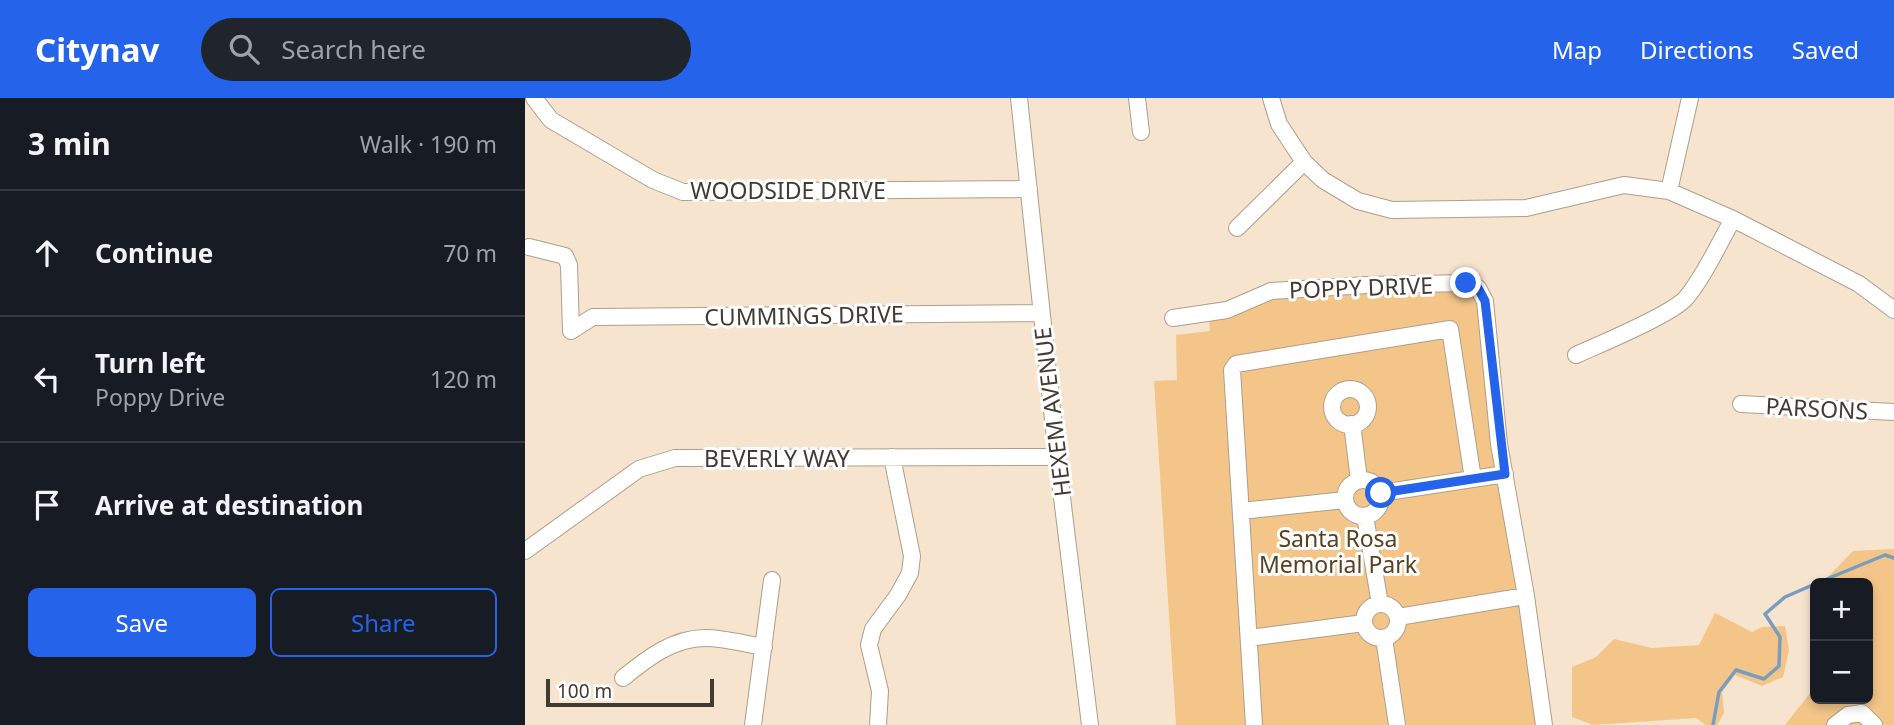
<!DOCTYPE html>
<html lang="en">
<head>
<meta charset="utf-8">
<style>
  body { margin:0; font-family:"Noto Sans",sans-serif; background:#20242c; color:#f1f3f6 }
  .controls { position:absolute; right:21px; bottom:21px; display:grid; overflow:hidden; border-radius:10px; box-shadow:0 4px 10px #0003 }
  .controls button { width:63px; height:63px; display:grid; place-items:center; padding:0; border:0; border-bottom:2px solid #363941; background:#171b24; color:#f1f3f6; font:35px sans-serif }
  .scale { position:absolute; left:21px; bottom:18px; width:168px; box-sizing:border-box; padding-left:7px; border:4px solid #423b32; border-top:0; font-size:19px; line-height:24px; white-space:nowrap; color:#423b32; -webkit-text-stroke:5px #fff; paint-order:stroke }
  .stop { position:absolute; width:21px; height:21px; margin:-16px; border:5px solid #2563eb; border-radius:50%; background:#fff }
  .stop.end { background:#2563eb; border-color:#fff; box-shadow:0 2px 7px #0008 }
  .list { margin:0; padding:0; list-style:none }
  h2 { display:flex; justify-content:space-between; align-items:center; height:91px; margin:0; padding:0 28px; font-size:30px }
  h2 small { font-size:23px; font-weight:400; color:#9ea1a6 }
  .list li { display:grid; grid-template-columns:46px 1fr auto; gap:21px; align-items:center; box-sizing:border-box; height:126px; padding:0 28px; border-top:2px solid #363941 }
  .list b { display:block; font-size:26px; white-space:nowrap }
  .list p { margin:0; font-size:23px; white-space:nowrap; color:#9ea1a6 }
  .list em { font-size:23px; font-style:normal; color:#9ea1a6 }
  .actions { display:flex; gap:14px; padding:21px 28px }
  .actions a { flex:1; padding:16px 0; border:2px solid #2563eb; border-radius:10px; text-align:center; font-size:24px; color:#2563eb }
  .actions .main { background:#2563eb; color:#fff }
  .icon { flex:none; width:38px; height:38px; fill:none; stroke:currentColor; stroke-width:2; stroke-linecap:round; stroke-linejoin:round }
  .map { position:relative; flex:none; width:1369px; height:627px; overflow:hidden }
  header { display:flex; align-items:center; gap:42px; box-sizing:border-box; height:98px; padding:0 35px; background:#2563eb; color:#fff }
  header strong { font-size:33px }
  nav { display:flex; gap:38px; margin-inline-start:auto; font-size:24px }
  .search { width:490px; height:63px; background:#20242c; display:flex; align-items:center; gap:18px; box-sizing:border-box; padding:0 24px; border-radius:38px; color:#9ea1a6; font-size:26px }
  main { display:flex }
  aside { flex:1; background:#171b24 }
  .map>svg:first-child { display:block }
</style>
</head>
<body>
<header>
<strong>Citynav</strong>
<div class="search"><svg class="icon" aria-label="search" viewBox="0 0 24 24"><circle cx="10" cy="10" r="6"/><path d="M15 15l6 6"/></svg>Search here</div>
<nav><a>Map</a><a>Directions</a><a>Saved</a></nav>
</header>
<main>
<aside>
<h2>3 min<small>Walk · 190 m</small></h2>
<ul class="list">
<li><svg class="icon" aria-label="ahead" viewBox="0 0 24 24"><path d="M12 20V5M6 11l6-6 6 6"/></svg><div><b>Continue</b></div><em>70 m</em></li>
<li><svg class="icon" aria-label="left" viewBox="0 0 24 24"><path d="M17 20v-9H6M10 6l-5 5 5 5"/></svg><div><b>Turn left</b><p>Poppy Drive</p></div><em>120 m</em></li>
<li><svg class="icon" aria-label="arrive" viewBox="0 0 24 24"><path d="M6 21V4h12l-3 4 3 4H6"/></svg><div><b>Arrive at destination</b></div></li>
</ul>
<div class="actions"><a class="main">Save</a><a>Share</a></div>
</aside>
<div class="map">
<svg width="1369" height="627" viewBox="0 0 1369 627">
  <rect width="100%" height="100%" fill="#f6e4ce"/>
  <path fill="#f3c589" d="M955,176l42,353 16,98h-362l-22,-344 23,-1 -1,-45 34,-4 -3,-27 25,-4 37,-16z
    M1369,451v176h-109l30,-38v12h53v-116h-44v-2l29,-30z
    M1190,515l37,19 10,-5 23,-1 4,24 -6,27 -21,9 -27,-11 -13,17 2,21 -7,12h-11l-10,-7 -103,7 -21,-8v-50l24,-10 18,-18 38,9 47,-3z"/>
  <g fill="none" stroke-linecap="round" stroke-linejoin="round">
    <path stroke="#799dbf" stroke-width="3.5" d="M1292,485l68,-28 9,3
      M1188,627l6,-33 17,-22 28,9 15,-13 1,-29 -15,-23 20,-17 30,-13"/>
    <g stroke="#af9e8a" stroke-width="18">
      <path id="minor" d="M9,0l17,22 102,60 30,12 346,-3
        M494,0l38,359 33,268
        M612,0l4,34
        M746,0l8,26 25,38 19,18 35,21 34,9 134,-2 98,-23 45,6 64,28 126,65 35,26
        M1144,93l21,-93
        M712,130l67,-66
        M4,149l36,9 4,9 2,66
        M648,220l54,-8 44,-19 96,-6 99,-2 12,5 7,13 14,143 27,152 18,129
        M46,233l22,-14 448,-4
        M1051,257c24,-11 95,-40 110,-57 19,-23 32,-53 47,-79
        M807 309a18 18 0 1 1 36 0a18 18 0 1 1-36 0Z
        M1216,306l153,8
        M827,326l7,56
        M820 400a18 18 0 1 1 36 0a18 18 0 1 1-36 0Z
        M856,395l124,-19
        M716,413l104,-11
        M840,418l15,88
        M0,453l114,-82 36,-11 382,-1
        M839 523a17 17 0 1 1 34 0a17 17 0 1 1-34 0Z
        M873,519l128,-21
        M724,540l115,-15
        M859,540l13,87
        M98,580c23,-19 50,-40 82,-40 19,0 40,6 59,9
        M228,627l19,-145
        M353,627l2,-34 -11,-46 4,-16 25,-34 12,-22 2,-17 -20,-99
        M729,627l-22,-355 4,-6 214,-35 23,150
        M1310,627l13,-10 14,-2 12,12"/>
    </g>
    <use href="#minor" stroke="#fff" stroke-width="16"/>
  </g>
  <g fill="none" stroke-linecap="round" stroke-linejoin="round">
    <path stroke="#2563eb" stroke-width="9" d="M856,395l124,-19 -20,-173 -7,-13 -12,-5"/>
  </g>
  <g text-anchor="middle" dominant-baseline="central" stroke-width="6" stroke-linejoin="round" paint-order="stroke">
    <g font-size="23" fill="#423b32" stroke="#fff">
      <text x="263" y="92">WOODSIDE DRIVE</text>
      <text transform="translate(836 189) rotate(-2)">POPPY DRIVE</text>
      <text transform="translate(279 217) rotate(-1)">CUMMINGS DRIVE</text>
      <text transform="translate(1292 310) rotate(3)">PARSONS</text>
      <text transform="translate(527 314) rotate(-97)">HEXEM AVENUE</text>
      <text x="252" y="360">BEVERLY WAY</text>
    </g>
    <g font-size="23" fill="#59401f" stroke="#fff">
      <text x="813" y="440">Santa Rosa<tspan x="813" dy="26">Memorial Park</tspan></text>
    </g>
  </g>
</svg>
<div class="controls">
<button>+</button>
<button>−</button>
</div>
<div class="scale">100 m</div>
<div class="stop" style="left:856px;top:395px"></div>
<div class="stop end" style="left:941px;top:185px"></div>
</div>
</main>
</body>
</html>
